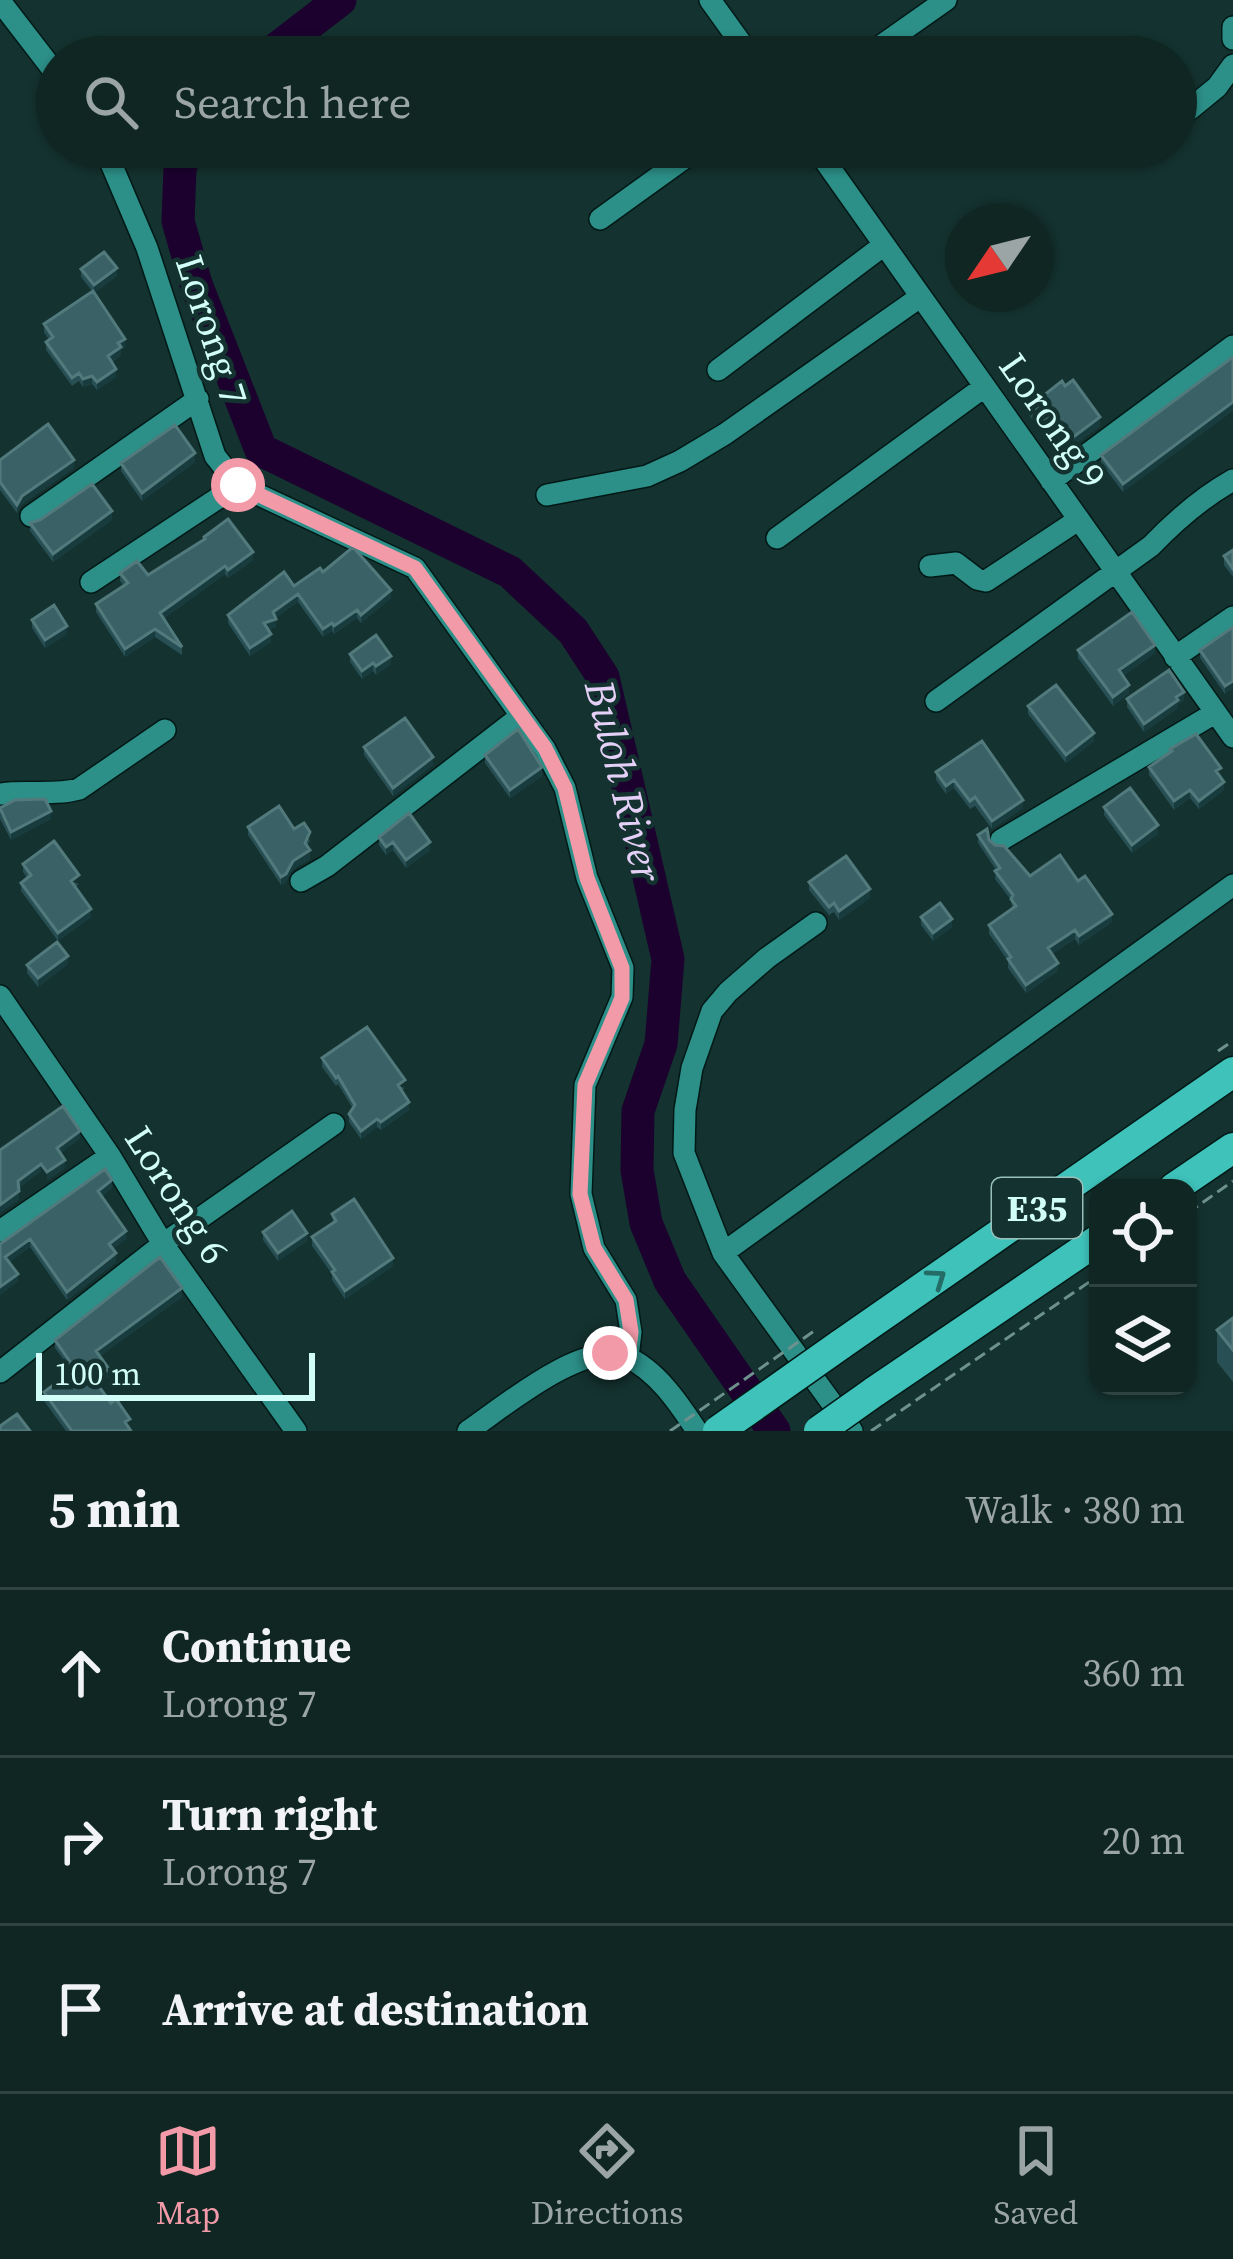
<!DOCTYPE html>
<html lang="en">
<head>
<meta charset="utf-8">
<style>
  body { margin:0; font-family:"Source Serif 4",serif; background:#182e2b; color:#f1f3f6 }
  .controls { position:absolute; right:36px; bottom:36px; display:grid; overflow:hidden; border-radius:24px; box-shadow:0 3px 9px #0004 }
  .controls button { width:108px; height:108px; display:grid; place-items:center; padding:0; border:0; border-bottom:3px solid #2f4341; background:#0f2623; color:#f1f3f6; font:60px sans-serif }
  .compass { position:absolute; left:945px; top:204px; width:108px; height:108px; border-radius:50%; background:#0f2623; box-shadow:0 3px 9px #0004; rotate:235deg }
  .scale { position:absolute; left:36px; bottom:30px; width:279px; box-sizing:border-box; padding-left:12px; border:6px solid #d2fef9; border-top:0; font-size:33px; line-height:42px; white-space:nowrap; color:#d2fef9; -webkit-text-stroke:9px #14322f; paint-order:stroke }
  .stop { position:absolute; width:36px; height:36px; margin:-27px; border:9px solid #f39aa9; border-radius:50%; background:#fff }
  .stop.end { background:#f39aa9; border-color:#fff; box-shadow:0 3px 12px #0008 }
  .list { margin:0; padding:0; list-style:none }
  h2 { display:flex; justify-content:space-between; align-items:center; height:156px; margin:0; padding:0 48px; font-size:51px }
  h2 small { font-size:39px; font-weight:400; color:#9ba5a6 }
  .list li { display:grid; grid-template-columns:78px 1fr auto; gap:36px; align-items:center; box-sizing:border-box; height:168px; padding:0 48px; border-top:3px solid #2f4341 }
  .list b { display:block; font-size:45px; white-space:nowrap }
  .list p { margin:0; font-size:39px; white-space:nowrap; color:#9ba5a6 }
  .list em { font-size:39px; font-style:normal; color:#9ba5a6 }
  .icon { flex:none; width:66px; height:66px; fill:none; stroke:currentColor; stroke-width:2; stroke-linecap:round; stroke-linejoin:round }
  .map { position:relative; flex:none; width:1233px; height:1431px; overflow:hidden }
  .search { position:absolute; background:#0f2623; box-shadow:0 3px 9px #0004; left:36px; right:36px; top:36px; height:132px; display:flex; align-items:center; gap:30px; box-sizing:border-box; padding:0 42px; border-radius:66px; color:#9ba5a6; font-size:45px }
  .sheet { height:660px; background:#0f2623 }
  nav { display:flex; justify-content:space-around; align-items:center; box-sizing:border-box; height:168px; border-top:3px solid #2f4341; background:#0f2623; font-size:33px; color:#9ba5a6 }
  nav a { display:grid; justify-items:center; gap:6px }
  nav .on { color:#f39aa9 }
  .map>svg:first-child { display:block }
</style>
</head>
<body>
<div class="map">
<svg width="1233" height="1431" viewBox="0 0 1233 1431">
  <rect width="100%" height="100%" fill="#14322f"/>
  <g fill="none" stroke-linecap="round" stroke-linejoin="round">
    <path stroke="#1c002e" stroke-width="33" d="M266,57l74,-57
      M187,147l-7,22 -2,52 18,63 65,166 249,122 63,59 30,46 65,282 -7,85 -23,67 -1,59 9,53 24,58 104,150"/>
    <g stroke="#001917" stroke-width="24">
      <path id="minor" d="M710,0l41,57
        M0,1l57,74
        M1233,27v12
        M865,57l81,-57
        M1184,114l33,-27 16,-22
        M104,147l43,101 68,208 23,29 177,83 130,181 20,39 22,90 36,90 -1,29 -37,88 -4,109 13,54 32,52 5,32 -3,25
        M815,147l418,590
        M600,219l100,-72
        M718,370l166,-125
        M1051,481l182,-135
        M547,495l100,-19 33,-15 45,-27 195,-137
        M31,516l167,-117
        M777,538l207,-151
        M930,566l26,-3 21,16 9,2 92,-61
        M91,582l147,-97
        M1175,657l58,-40
        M936,701l215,-155c25,-26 50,-48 82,-66
        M0,794c26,-4 53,2 79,-5l86,-59
        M1001,840l214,-127
        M301,881l26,-15 194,-150
        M816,923l-49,35 -39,34 -16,19 -20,57 -7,42 -1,43 39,100 129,178
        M0,996l110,160 53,88 133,187
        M0,1231l110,-75
        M723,1253l510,-368
        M0,1372l163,-128 171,-120
        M468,1431c34,-23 116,-92 158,-74 30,12 54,48 71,74"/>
    </g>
    <g stroke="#001917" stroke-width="33">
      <path id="highway" d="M1174,1188l59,-40
        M840,1345l393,-273
        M874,1392l224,-152"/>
    </g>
    <path stroke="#6d918d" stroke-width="3" stroke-dasharray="12 6" stroke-linecap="butt" d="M1218,1051l15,-10
      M1188,1213l45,-32
      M871,1431l227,-155"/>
    <use href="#minor" stroke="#2c8f88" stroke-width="21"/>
    <use href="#highway" stroke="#3ec2ba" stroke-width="30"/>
    <g stroke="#001917" stroke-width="33" stroke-linecap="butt">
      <path id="highway-bridge" d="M718,1431l122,-86
        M819,1431l55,-39"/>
    </g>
    <path stroke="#6d918d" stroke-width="3" stroke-dasharray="12 6" stroke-linecap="butt" d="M670,1431l147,-102"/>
    <use href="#highway-bridge" stroke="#3ec2ba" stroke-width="30"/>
  </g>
  <path fill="#284f54" d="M81,269l36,7 -23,17 31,54 -4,3v5l-9,7 4,15 -19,13 -5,-6 -9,3 -4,-6 -7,5 -26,-36v-8l3,-2 -5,-8v-8l48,-33 -11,-14z
    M1233,357l-110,135 -22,-29v-8z
    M1065,386l35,40 -41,30 -30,-41v-8z
    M0,460l74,8 -52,36 -5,9 -17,-23z
    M195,462l-53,39 -21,-30v-8z
    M112,520l-59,42 -23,-31v-8z
    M204,537l49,23 -25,18 -3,-4 -62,45 19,28v8l-27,-18 -30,20 -29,-45v-8l28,-18 -4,-5v-8l28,2 56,-35z
    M1233,550v27l-9,-12v-9z
    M323,572l68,26 -30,25 -4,-5 -23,16 -2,-3 -9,6 -25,-35 -23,16 1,9 -8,3 3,12 -21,14 -22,-33v-8z
    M32,620l35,14 -22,14 -13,-20z
    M1233,627l-8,67 -25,-36v-8z
    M1078,650l77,3 -32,23 6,17 -16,13 -35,-48z
    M350,654l41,10 -15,11 -3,-4 -11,8 -12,-17z
    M1127,699l57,1 -6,4v4l-34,24 -17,-25z
    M1028,706l66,35 -28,22 -38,-49z
    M364,747l69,18 -40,31 -29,-41z
    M1170,749l51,27 3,14 -25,19 -9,-11 -16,12 -25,-35v-8l21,-14z
    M485,755l57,21 -32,22 -25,-35z
    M936,772l87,36 -31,21 -17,-23 -5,3 -16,-21 -8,6 -10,-14z
    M1104,807l54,27 -26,19 -28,-38z
    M0,808l51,11 -40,21 -11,-21z
    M248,827l46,2 16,11 -3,7 3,12 -17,10 -7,13 -5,3 -33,-50z
    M978,835l11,5 41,36 48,5 34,41 -33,23 -4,-6 -23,15 6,17 -32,22 -18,-25v-7l-19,-27v-9l23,-16 -1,-9 -16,-21 1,-9 -18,-27z
    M379,837l51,13 -24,18 -13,-18 -7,5 -7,-10z
    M23,864l56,20 -4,3 16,30 -33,24 -37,-50v-8l6,-5 -4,-6z
    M809,882l61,16 -31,22 -5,-8 -5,3 -20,-25z
    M921,917l31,10 -19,14 -12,-16z
    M68,964l-30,23 -11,-14v-8z
    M322,1058l83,30 -4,3 8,19 -28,20 -4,-3 -16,12 -12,-17v-8l4,-5 -15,-25 -2,2 -14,-19z
    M112,1188l-10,8 24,43 -13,10 3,13 -49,38 -37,-53 -21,15 9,20 -18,-38z
    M332,1214l61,52 -48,33 -13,-19v-6l-20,-28v-9l21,-14z
    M263,1232l44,9 -29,20 -15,-21z
    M182,1297l-82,59 9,21 -11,8 33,46h-65l-22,-30v-9l28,-21 -17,-23v-8z
    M1233,1318v64l-16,-20v-32z"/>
  <path fill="#183c3e" d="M117,268v8l-23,17v-8z
    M125,339v8l-4,3v5l-13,9v-8z
    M116,369v8l-19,13v-8z
    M92,376v8l-9,3v-8z
    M1233,402v9l-110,81v-8z
    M1100,417v9l-41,30v-8z
    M195,453v9l-53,39v-8z
    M74,460v8l-52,36 -5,9v-8l5,-9z
    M112,511v9l-59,42v-8z
    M253,552v8l-25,18v-8z
    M225,566v8l-65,47v-8z
    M391,590v8l-30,25v-8z
    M298,594v8l-25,18v-8z
    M357,610v8l-23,16v-8z
    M276,619v8l-12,4v-8z
    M332,623v8l-9,6v-8z
    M67,626v8l-22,14v-8z
    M155,629v8l-30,20v-8z
    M271,634v8l-21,14v-8z
    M1155,645v8l-36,26v-9z
    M391,656v8l-15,11v-9z
    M373,663v8l-11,8v-8z
    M1233,681v8l-8,5v-8z
    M1129,685v8l-16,13v-9z
    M1184,692v8l-6,4v4l-34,24v-8z
    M1094,733v8l-28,22v-8z
    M433,757v8l-40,31v-8z
    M542,767v9l-32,22v-8z
    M954,780v8l-8,6v-8z
    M1224,782v8l-25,19v-8z
    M1190,790v8l-16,12v-9z
    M1023,800v8l-31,21v-8z
    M51,811v8l-40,21v-8z
    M1158,825v9l-26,19v-8z
    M393,842v8l-7,5v-8z
    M430,842v8l-24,18v-8z
    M310,850v9l-17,10 -7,13 -5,3v-8l12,-16z
    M870,889v9l-31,22v-9z
    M91,909v8l-33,24v-8z
    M1112,914v8l-33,23v-9z
    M952,919v8l-19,14v-8z
    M1075,930v9l-27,18v-9z
    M68,956v8l-30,23v-9z
    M1058,963v8l-32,22v-8z
    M409,1102v8l-28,20v-8z
    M377,1119v8l-16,12v-8z
    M80,1131v8l-23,17v-8z
    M65,1160v8l-18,13v-9z
    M41,1164v8l-23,17v-8z
    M112,1180v8l-14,11v-8z
    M19,1191v9l-19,13v-8z
    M126,1231v8l-17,13v-8z
    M307,1233v8l-29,20v-8z
    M30,1239v8l-25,18v-8z
    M116,1253v9l-49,38v-8z
    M393,1258v8l-48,33v-8z
    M18,1274v8l-18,13v-8z
    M182,1288v9l-86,62v-8z
    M109,1369v8l-15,11v-8z"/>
  <path fill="#3a6266" stroke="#527a7d" stroke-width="3" d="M104,252l13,16 -23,17 -13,-16z
    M93,291l32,48 -7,4 3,4 -13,9 8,13 -19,13 -5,-6 -9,3 -4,-6 -7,5 -26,-36 7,-5 -9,-13z
    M1233,357v45l-110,82 -22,-29z
    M1073,380l27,37 -41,31 -30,-41 33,-26 3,5z
    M48,424l26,36 -52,36 -5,9 -17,-23v-22z
    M175,425l20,28 -53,40 -21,-30z
    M92,484l20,27 -59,43 -23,-31 10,-3z
    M228,519l25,33 -25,18 -3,-4 -65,47 22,34 -27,-18 -30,20 -29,-45 32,-21 -8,-10 17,-12 11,14 57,-36 -1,-2z
    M353,547l38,43 -30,25 -4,-5 -23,16 -2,-3 -9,6 -25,-35 -25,18 3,7 -12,4 7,11 -21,14 -22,-33 56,-43 10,14 26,-18 3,4z
    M1233,550v19l-9,-13z
    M54,605l13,21 -22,14 -13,-20z
    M1132,612l23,33 -36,25 10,15 -16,12 -35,-47z
    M1233,627v54l-8,5 -25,-36z
    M376,635l15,21 -15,10 -3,-3 -11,8 -12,-17z
    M1169,670l15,22 -8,5 2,3 -34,24 -17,-25z
    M1056,685l38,48 -28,22 -38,-49z
    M405,718l28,39 -40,31 -29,-41z
    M518,729l24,38 -32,23 -25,-35z
    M1196,734l25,34 -5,3 8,11 -25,19 -9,-11 -16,11 -25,-34 23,-16 -2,-2z
    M982,741l41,59 -31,21 -17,-24 -5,4 -16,-21 -8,6 -10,-14z
    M1130,788l28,37 -26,20 -28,-38z
    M45,799l6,12 -40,21 -11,-24 15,-8z
    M279,806l15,23 10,-6 6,9 -5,11 5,7 -17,11 -7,13 -5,3 -33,-50z
    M409,813l21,29 -24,18 -13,-18 -7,5 -7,-10z
    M987,829l2,11 6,5 9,1 26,30 30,-21 18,26 7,-5 27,38 -33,22 -4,-6 -27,18 10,15 -32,22 -18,-26 3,-2 -22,-32 27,-19 -5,-7 2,-4 -18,-24 5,-3 -22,-33z
    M54,841l25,34 -8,6 20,28 -33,24 -37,-50 10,-8 -8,-11z
    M846,856l24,33 -31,22 -5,-8 -5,4 -20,-25z
    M940,903l12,16 -19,14 -12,-16z
    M57,942l11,14 -30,22 -11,-13z
    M367,1027l38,53 -7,5 11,17 -28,20 -4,-3 -16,12 -12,-17 6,-9 -17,-29 -2,2 -14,-20z
    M63,1106l17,25 -23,17 8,12 -18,12 -6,-8 -23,17 1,10 -19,14v-55z
    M105,1169l7,11 -14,11 28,40 -17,13 7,9 -49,39 -37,-53 -25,18 13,17 -18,13v-43z
    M354,1199l39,59 -48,33 -13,-19 3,-2 -23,-33 24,-16 -4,-7z
    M292,1211l15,22 -29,20 -15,-21z
    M160,1257l22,31 -86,63 13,18 -15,11 17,23 5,-4 14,20 -5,3 6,9h-59l-28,-39 31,-23 -20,-29z
    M1233,1318v32l-16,-20z
    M17,1414l13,17h-30v-5z"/>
  <defs><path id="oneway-chevron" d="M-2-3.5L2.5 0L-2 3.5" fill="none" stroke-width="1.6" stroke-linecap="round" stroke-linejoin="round" transform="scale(3)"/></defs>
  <use stroke="#256c67" href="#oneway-chevron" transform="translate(937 1278) rotate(-35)"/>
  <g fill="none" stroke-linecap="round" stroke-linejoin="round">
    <path stroke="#f39aa9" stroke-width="15" d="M238,485l177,83 130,180 20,40 22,90 35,90v30l-37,87 -5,109 14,54 32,52 5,32 -3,25 -18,-4"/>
  </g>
  <g text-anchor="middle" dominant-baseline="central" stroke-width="9" stroke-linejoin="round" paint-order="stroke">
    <rect fill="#14322f" stroke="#99c1bc" stroke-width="3" x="992" y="1178" width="90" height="60" rx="9"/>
    <g font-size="36" font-weight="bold" fill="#d2fef9">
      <text x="1037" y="1208">E35</text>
    </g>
    <g font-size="39" fill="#d2fef9" stroke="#14322f">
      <text transform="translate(212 330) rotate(72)">Lorong 7</text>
      <text transform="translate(1053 421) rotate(55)">Lorong 9</text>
      <text transform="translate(177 1195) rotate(57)">Lorong 6</text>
    </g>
    <g font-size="42" font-style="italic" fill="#e5d0f7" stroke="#14322f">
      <text transform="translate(624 781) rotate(76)">Buloh River</text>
    </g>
  </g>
</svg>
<div class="controls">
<button><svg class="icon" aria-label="locate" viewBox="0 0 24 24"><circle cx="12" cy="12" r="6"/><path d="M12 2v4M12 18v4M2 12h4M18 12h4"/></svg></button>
<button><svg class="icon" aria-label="layers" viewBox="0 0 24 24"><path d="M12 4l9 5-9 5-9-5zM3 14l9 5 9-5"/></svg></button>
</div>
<svg class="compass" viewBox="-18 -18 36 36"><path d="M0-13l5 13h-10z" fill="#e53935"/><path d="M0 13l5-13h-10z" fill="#9ba5a6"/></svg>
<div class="scale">100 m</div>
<div class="stop" style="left:238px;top:485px"></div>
<div class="stop end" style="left:610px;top:1353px"></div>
<div class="search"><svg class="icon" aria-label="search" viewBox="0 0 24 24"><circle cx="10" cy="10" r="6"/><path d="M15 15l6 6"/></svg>Search here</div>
</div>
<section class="sheet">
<h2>5 min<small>Walk · 380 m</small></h2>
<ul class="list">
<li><svg class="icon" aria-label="ahead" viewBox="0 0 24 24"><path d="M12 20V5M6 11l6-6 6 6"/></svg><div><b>Continue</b><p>Lorong 7</p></div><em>360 m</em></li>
<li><svg class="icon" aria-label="right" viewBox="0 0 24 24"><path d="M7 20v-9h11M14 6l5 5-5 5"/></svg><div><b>Turn right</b><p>Lorong 7</p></div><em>20 m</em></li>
<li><svg class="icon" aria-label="arrive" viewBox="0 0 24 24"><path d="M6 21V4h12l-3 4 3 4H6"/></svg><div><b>Arrive at destination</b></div></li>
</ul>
</section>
<nav>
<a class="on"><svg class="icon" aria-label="map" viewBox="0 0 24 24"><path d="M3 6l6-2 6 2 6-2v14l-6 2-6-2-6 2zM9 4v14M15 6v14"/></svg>Map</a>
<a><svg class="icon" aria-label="directions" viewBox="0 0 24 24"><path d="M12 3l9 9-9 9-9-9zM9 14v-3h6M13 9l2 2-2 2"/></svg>Directions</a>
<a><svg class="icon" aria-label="saved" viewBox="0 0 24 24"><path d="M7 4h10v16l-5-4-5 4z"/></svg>Saved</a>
</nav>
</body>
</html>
